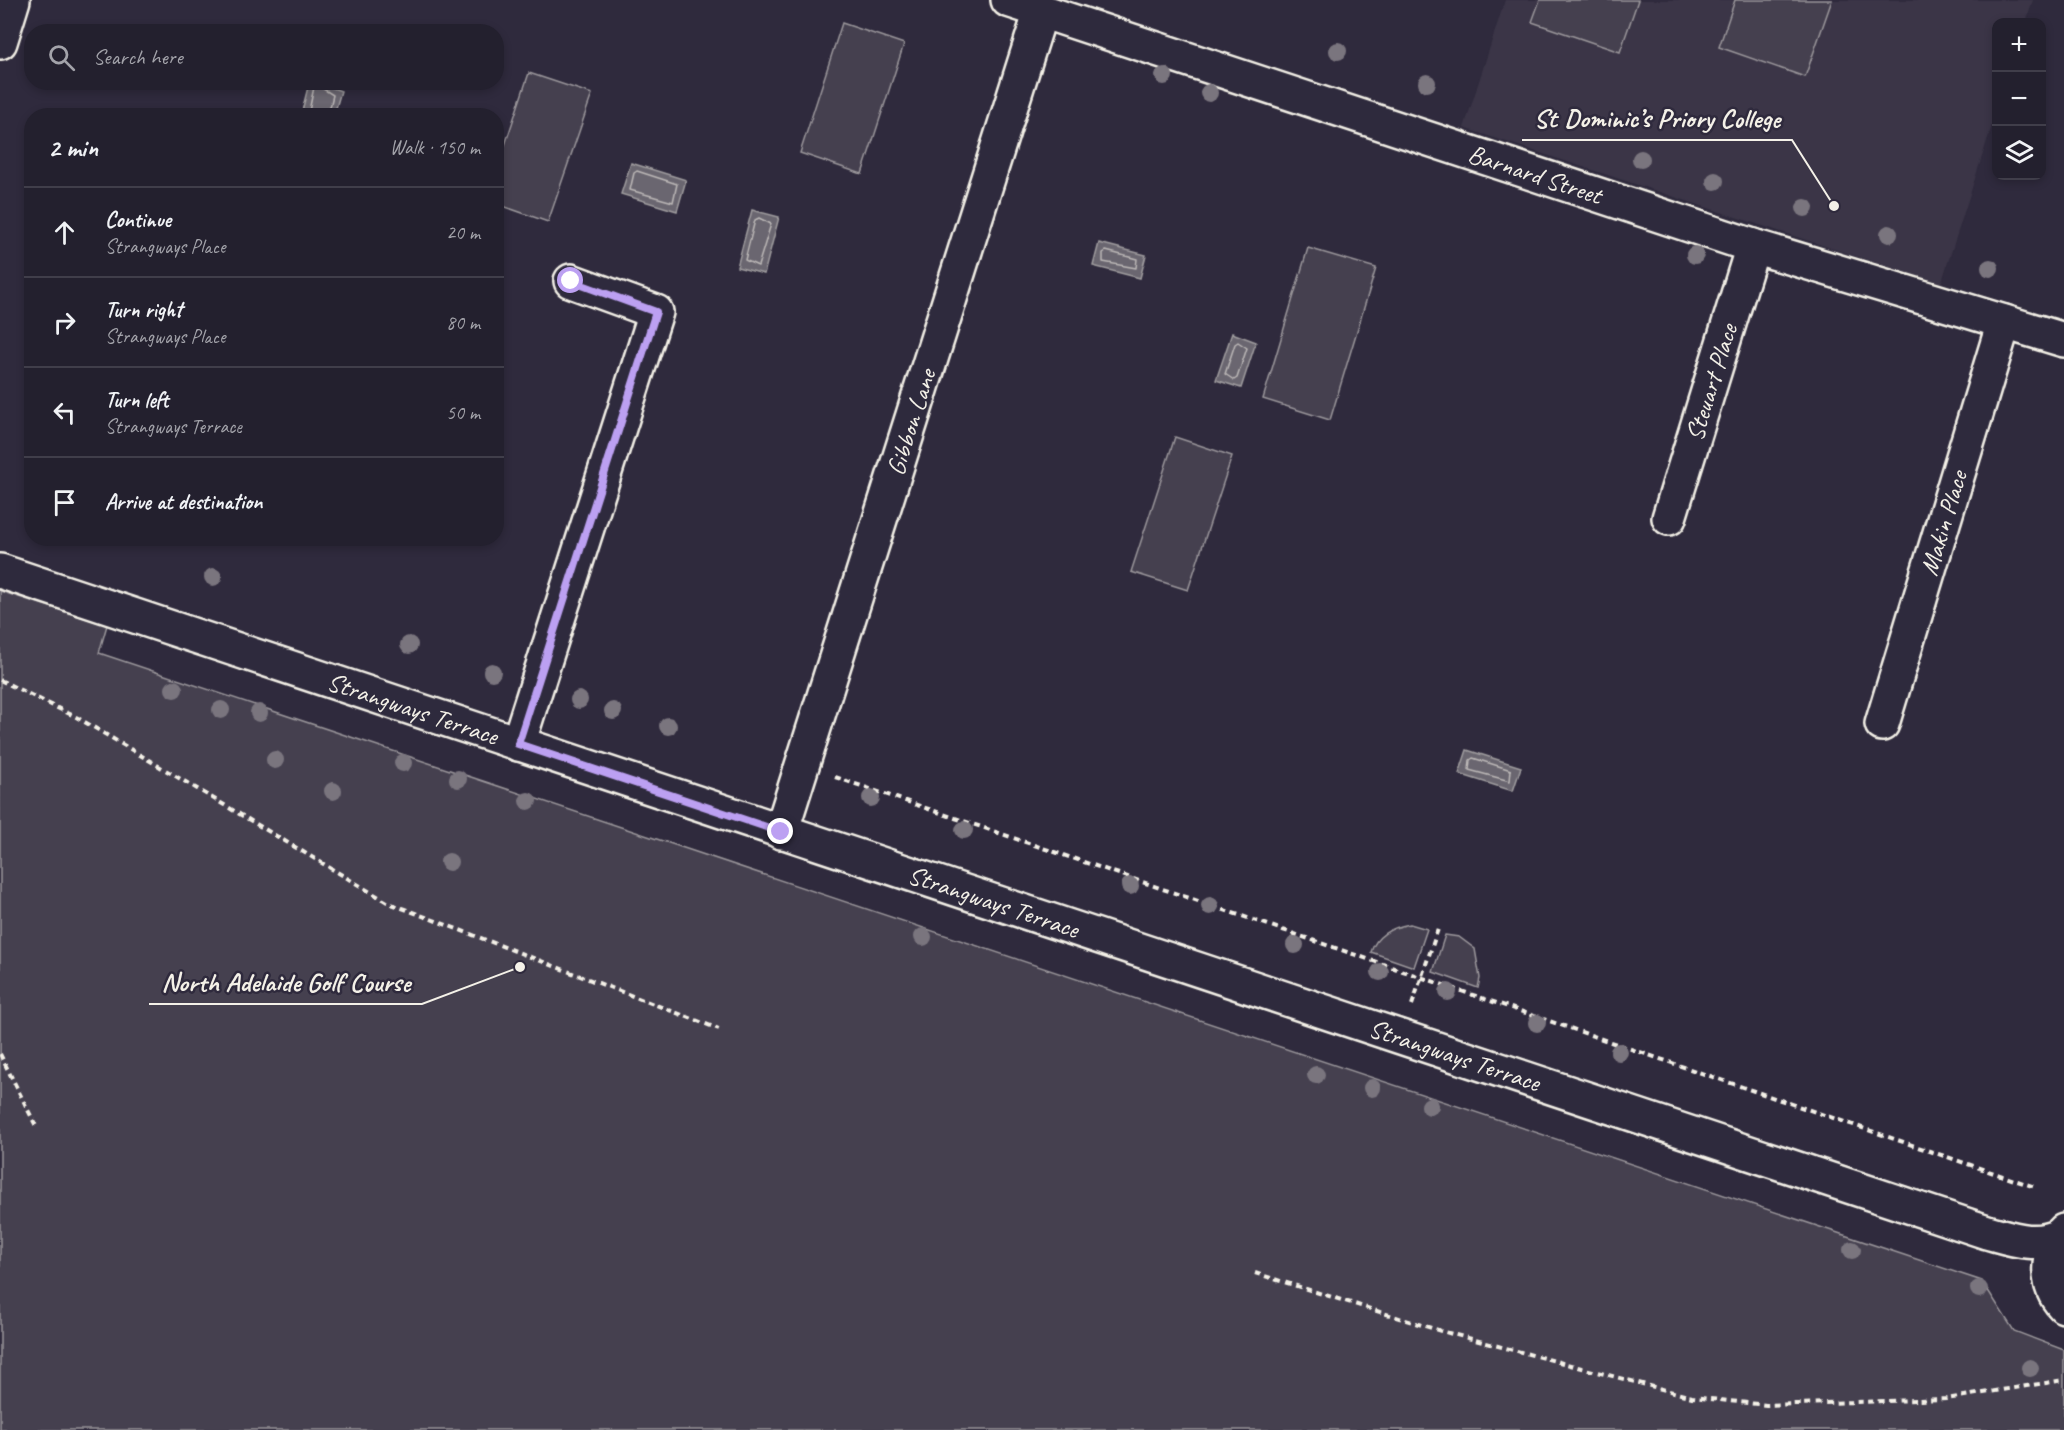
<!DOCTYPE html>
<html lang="en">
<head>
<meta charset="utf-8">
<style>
  body { margin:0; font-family:Caveat,sans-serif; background:#2b2836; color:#f1f3f6 }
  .controls { position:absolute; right:18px; top:18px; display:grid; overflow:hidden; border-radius:12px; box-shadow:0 3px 9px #0003 }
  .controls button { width:54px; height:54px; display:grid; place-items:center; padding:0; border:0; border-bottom:2px solid #403e4a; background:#23202e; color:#f1f3f6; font:30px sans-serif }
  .stop { position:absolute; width:18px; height:18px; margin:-14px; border:4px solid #bca0f2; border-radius:50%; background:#fff }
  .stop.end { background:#bca0f2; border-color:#fff; box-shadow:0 2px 6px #0008 }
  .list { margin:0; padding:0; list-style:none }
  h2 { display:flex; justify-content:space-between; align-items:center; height:78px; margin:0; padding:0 24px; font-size:26px }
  h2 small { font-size:20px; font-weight:400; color:#a3a3aa }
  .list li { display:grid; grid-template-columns:39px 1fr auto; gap:18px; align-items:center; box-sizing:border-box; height:90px; padding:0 24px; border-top:2px solid #403e4a }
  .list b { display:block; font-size:22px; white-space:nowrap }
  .list p { margin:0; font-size:20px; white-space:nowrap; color:#a3a3aa }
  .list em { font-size:20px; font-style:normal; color:#a3a3aa }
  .icon { flex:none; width:33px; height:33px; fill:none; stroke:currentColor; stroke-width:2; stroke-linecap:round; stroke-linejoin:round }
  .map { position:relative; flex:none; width:2064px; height:1430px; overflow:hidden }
  .search { position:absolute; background:#23202e; box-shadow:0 3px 9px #0003; left:24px; top:24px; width:480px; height:66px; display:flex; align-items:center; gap:15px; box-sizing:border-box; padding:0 21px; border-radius:24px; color:#a3a3aa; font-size:22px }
  .panel { position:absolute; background:#23202e; box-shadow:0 3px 9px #0003; left:24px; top:108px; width:480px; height:438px; border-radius:24px }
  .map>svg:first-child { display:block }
</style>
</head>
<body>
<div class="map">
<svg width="2064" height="1430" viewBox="0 0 2064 1430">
  <rect width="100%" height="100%" fill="#2f2a3d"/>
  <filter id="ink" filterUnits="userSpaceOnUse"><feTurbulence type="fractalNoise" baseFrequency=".0167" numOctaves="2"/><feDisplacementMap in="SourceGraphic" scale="12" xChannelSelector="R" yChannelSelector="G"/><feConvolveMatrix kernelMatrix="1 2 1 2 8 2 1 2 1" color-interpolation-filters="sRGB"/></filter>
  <g filter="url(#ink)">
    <path fill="#3b3647" d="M1505,0h528l-7,22h-30v91l-55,171 -477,-156z"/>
    <path fill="#454050" stroke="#9c989c" stroke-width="1.5" d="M1540,0h98l-18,52 -88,-30z
      M1735,0h97l-27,77 -86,-30z
      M842,23l62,21 -42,130 -62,-21z
      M529,73l63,21 -44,128 -51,-18v-35z
      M1308,248l68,20 -46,152 -67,-21z
      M1175,437l57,19 -44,134 -57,-18z
      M0,591l107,34 -8,28 1883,628 32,50 50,19v80h-2064z
      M1410,924l17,5 -13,38 -43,-15c5,-17 22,-25 39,-28z
      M1445,935l14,2 16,12 5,29 -2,10 -45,-16z"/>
    <path fill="#6a6670" stroke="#a19ea0" stroke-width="1.5" d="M309,83h10l22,8 -7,24h-33z
      M631,163l55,17 -9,31 -56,-17z
      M752,210l27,7 -15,57 -27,-7z
      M1099,243l47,12 -6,23 -47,-12z
      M1232,333l24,9 -15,46 -25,-8z
      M1467,750l54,17 -8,24 -54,-17z"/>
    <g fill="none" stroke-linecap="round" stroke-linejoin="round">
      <path stroke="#bdb9b8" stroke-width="1.5" d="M308,116l6,-29 3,-2 16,10 -5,21
        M637,171l40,13 -4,18 -43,-12 4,-17z
        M759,218l12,6 -13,42 -13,-6 10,-40z
        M1106,251l31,8 -1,9 -33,-6v-9z
        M1238,342l9,6 -10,30 -3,2 -9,-6 10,-30z
        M1473,758l38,12 -1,11 -41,-11 1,-10z"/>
      <g stroke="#f4f1e8" stroke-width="38">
        <g id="minor">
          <path id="s1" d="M1008,0l745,246 311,94"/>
          <path d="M0,42l13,-42"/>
          <path id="s2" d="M1669,518l84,-272"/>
          <path id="s3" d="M0,571l1987,661c26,7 49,16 74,3"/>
          <path id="s4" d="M1882,724l122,-402"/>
          <path d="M518,744l138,-432 -85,-31"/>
          <path id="s5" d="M781,832l260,-821"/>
        </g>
      </g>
      <g stroke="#f4f1e8" stroke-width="38">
        <path id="tertiary" d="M2064,1231c-18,21 -20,54 0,75"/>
      </g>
      <path stroke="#f4f1e8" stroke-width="4" stroke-dasharray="6 4.5" stroke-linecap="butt" d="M0,680l78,38 311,185 330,126
        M835,777l1200,410
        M1412,1005l27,-79
        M0,1054l37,74
        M1255,1273l186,58 251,66 74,8 180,-6 118,-19"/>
      <use href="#minor" stroke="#2f2a3d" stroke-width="33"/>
      <use href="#tertiary" stroke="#2f2a3d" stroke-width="33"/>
    </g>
    <g fill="#7a757e">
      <circle cx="1338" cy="51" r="9"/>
      <circle cx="1164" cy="76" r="9"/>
      <circle cx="1427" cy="83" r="9"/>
      <circle cx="1209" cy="93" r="9"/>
      <circle cx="1641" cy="159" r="9"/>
      <circle cx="1715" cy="181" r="9"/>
      <circle cx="1805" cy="208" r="9"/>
      <circle cx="1889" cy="234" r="9"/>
      <circle cx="1695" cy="255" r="9"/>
      <circle cx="1990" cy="268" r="9"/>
      <circle cx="213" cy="577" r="9"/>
      <circle cx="409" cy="645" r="9"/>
      <circle cx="492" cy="672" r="9"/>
      <circle cx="174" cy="689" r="9"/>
      <circle cx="579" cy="700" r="9"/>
      <circle cx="221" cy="710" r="9"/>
      <circle cx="613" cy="711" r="9"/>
      <circle cx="259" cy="713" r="9"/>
      <circle cx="668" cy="726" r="9"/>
      <circle cx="275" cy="760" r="9"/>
      <circle cx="403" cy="763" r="9"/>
      <circle cx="458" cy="779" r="9"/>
      <circle cx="333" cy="791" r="9"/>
      <circle cx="871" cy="798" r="9"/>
      <circle cx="528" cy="801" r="9"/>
      <circle cx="964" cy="830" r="9"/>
      <circle cx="449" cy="862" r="9"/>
      <circle cx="1130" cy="886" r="9"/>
      <circle cx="1210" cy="906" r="9"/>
      <circle cx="923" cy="937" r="9"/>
      <circle cx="1295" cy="945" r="9"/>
      <circle cx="1380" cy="972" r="9"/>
      <circle cx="1448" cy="992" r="9"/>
      <circle cx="1537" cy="1023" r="9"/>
      <circle cx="1619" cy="1052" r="9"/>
      <circle cx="1316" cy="1075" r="9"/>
      <circle cx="1372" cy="1088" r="9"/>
      <circle cx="1430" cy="1106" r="9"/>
      <circle cx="1852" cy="1250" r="9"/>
      <circle cx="1979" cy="1289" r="9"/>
      <circle cx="2030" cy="1368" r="9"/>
    </g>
  </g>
  <g fill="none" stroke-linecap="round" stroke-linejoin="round" filter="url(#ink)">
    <path stroke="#bca0f2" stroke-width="8" d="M571,281l85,31 -138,432 263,88"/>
  </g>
  <g text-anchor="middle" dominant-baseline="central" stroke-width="5" stroke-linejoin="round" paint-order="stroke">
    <g font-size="26" fill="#f4f1e8" stroke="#2f2a3d">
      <text stroke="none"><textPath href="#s1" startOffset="555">Barnard Street</textPath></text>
      <text stroke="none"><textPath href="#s2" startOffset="142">Steuart Place</textPath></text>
      <text stroke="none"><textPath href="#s5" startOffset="430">Gibbon Lane</textPath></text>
      <text stroke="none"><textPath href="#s4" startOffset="210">Makin Place</textPath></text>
      <text stroke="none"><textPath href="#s3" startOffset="435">Strangways Terrace</textPath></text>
      <text stroke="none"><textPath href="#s3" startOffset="1047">Strangways Terrace</textPath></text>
      <text stroke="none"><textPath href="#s3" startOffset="1533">Strangways Terrace</textPath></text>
    </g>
  </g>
  <path fill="none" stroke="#f4f1e8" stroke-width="2" d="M1834 206L1792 140H1522M520 967L422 1004H149"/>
  <g fill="#f4f1e8" stroke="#2f2a3d" stroke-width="2">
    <circle cx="1834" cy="206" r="6"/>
    <circle cx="520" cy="967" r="6"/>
  </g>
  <g font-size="27" text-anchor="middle" font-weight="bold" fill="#f4f1e8" stroke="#2f2a3d" stroke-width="5" stroke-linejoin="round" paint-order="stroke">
    <text x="1657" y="127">St Dominic’s Priory College</text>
    <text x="286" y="991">North Adelaide Golf Course</text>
  </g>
</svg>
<div class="controls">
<button>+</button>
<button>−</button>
<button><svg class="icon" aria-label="layers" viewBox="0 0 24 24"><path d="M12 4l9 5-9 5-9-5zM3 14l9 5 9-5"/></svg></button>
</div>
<div class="stop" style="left:571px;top:281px"></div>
<div class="stop end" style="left:781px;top:832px"></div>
<div class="search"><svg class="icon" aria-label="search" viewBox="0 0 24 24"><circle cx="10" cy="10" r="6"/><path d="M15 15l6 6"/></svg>Search here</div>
<section class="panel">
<h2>2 min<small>Walk · 150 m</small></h2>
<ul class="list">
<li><svg class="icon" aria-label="ahead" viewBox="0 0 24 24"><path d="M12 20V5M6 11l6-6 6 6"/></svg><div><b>Continue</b><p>Strangways Place</p></div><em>20 m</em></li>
<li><svg class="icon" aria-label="right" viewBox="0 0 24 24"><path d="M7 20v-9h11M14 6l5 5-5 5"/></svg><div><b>Turn right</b><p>Strangways Place</p></div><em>80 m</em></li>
<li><svg class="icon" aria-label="left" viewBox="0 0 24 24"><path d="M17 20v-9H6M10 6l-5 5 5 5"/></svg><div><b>Turn left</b><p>Strangways Terrace</p></div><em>50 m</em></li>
<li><svg class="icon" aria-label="arrive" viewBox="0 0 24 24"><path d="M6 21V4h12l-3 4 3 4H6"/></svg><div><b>Arrive at destination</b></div></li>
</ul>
</section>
</div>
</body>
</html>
